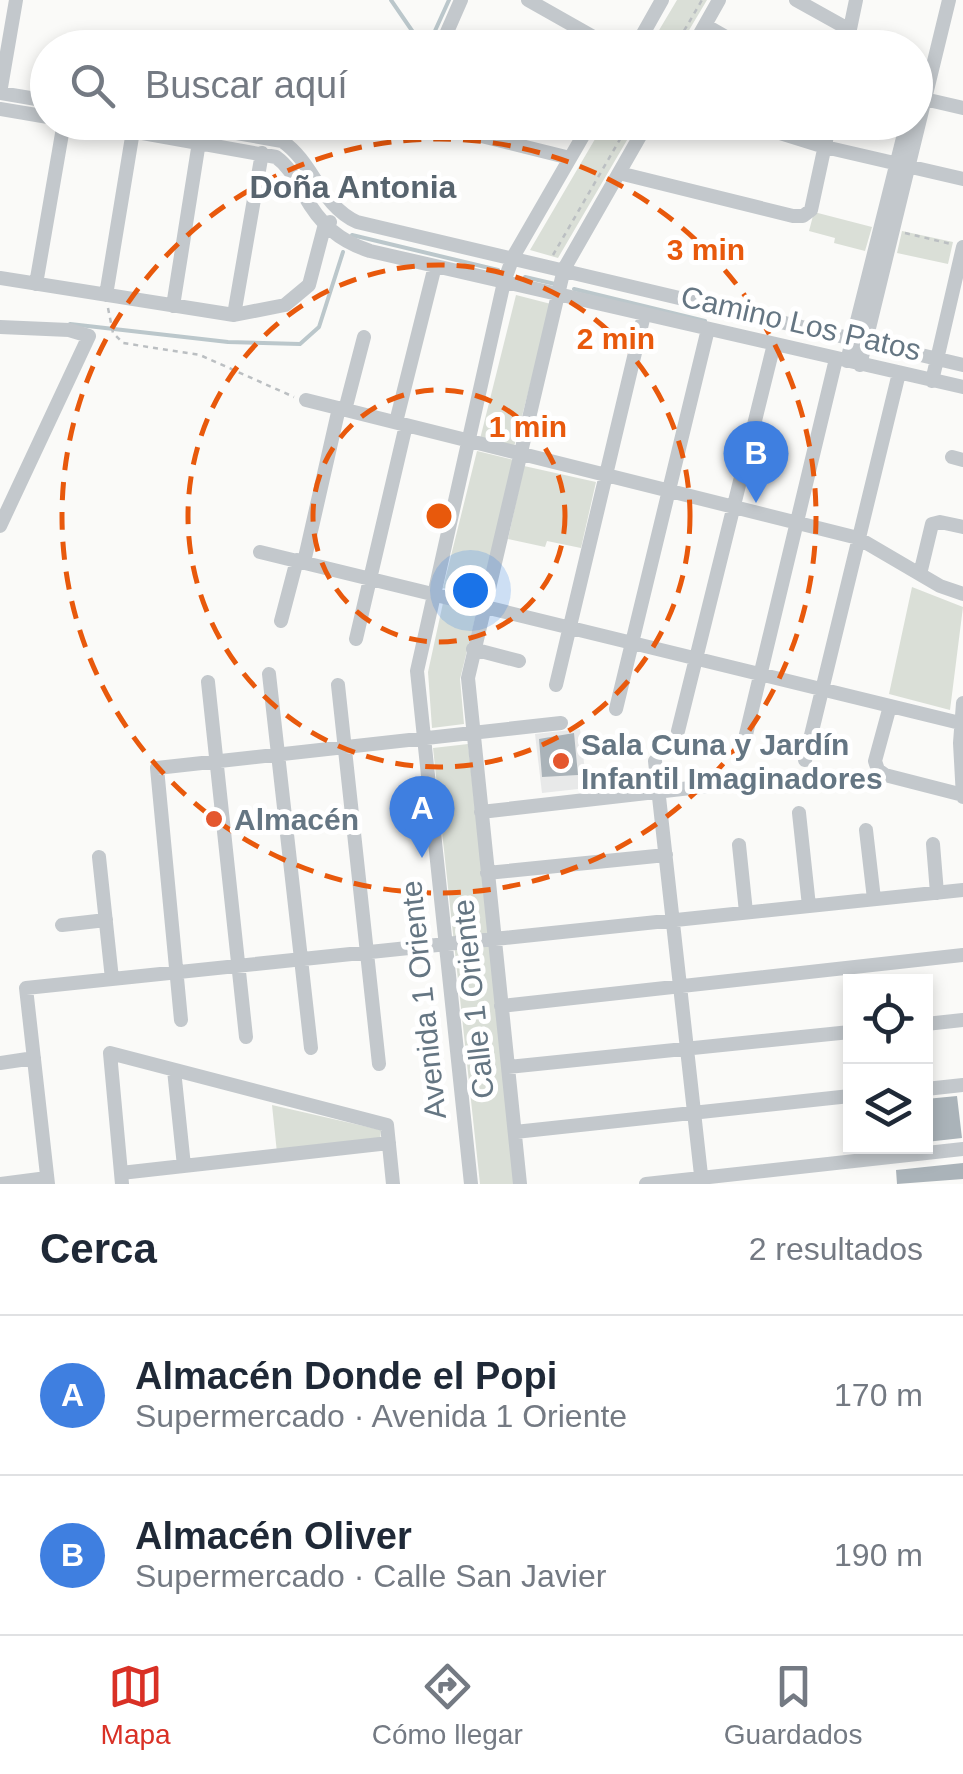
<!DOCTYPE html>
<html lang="es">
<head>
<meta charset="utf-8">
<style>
  body { margin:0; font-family:Helvetica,sans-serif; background:#f6f6f7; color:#1f2937 }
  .controls { position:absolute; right:30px; bottom:30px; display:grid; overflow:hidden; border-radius:0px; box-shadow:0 5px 15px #0003 }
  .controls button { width:90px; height:90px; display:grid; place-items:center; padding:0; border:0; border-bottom:2px solid #e0e1e3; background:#fff; color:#1f2937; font:50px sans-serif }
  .you { position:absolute; left:470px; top:590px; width:35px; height:35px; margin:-25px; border:8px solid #fff; border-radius:50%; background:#1a73e8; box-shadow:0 0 0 15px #1a73e833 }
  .badge { display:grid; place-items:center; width:65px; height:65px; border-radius:50%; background:#d93025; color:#fff; font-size:32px; font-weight:700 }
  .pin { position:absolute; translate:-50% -82px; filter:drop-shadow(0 2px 5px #0008) }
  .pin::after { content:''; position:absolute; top:52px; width:35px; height:30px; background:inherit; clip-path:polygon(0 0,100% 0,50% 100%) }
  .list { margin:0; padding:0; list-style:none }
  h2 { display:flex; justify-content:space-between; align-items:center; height:130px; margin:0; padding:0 40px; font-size:42px }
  h2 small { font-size:32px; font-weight:400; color:#747a83 }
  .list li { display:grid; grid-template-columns:65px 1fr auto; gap:30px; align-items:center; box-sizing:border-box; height:160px; padding:0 40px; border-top:2px solid #e0e1e3 }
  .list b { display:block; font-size:38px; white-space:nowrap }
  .list p { margin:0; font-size:32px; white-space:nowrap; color:#747a83 }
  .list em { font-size:32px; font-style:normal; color:#747a83 }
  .icon { flex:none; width:55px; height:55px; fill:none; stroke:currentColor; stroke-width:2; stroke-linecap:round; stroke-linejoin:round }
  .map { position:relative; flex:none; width:963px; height:1184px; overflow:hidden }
  .search { position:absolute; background:#fff; box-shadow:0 5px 15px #0003; left:30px; right:30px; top:30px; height:110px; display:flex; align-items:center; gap:25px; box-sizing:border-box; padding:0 35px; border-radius:55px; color:#747a83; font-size:38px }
  .sheet { height:450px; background:#fff }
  nav { display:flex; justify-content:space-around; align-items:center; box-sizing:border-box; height:140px; border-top:2px solid #e0e1e3; background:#fff; font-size:28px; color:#747a83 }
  nav a { display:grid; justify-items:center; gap:5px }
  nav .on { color:#d93025 }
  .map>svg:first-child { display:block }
</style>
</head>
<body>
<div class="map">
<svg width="963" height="1184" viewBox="0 0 963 1184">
  <rect width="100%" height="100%" fill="#fafaf8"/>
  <path fill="#e8e9e9" d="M580,729l7,59 -45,5 -7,-59z"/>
  <path fill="#dadfd7" d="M677,0h30l-28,47h-30z
    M605,122l32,1 -79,135 -28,-8z
    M814,212l58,15 -7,24 -31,-8 1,-5 -26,-7z
    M902,231l51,11 -5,22 -51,-11z
    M516,295l35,9 -37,143 -34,-8z
    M477,451l37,9 -34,137 -37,-9z
    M524,466l72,16 -15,66 -34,-7 -2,6 -37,-8z
    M912,587l51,20 -13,103 -61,-16z
    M443,603l34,8 -17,68 4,45 -32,4 -4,-56z
    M468,744l48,440h-36l-47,-436z
    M272,1105l109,25 -1,11 -103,12z"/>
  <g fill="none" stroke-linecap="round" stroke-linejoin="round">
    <path stroke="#bbc7cb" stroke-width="4" d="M391,0l24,35 11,6 8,-8 15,-33
      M352,235l146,35
      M525,277l30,7
      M574,289l131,32
      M70,324l158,18 72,2 19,-17 24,-75"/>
  </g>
  <path fill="#aab3b9" d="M574,733l4,42 -36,2 -3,-38z
    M957,1096l5,42 -36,4v-43z
    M963,1163v16l-66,5 -1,-14z"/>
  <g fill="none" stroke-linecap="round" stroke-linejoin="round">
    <path stroke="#bbbfc2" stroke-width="2.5" stroke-dasharray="5 5" stroke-linecap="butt" d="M674,48l28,-48
      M905,233l46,11
      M553,255l77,-133
      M108,308l5,25 10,10 77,12 94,42"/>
    <path stroke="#c3c8cc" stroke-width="14" d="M528,0l85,48
      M796,0l54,30
      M705,25l40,23
      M446,34l25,14
      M440,48l21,-48
      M635,48l27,-48
      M692,48l27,-48
      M846,48l10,-48
      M0,93l16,-93
      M0,93l48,8
      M920,98l43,10
      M0,109l48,8
      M81,122l195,35c14,10 20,24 28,38 16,29 35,46 66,56l593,136
      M173,122l109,19c32,22 38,64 75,81l606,143
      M425,122l145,36
      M745,122l80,25 138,32
      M619,173l174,43h10l8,-6 19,-88
      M0,278l234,37 51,-10 24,-20 16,-61 5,-2
      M36,284l28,-162
      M106,295l27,-164
      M173,306l26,-164
      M234,315l28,-162
      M0,327l69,3 20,6 -89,190
      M847,361l60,-239
      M860,365l89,-365
      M932,381l31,-134
      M306,400l552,138 82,48 23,8
      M345,410l19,-73
      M396,422l39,-156
      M952,457l11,3
      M260,552l700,171
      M304,562l35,-154
      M920,574l12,-50 8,-2 23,5
      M281,621l16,-61
      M356,639l50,-214
      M473,649l46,12
      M269,674l42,374
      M208,682l38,355
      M338,685l41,379
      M556,685l88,-370
      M963,703l-3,40 3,54
      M890,706l-15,55 3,9 7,5 78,20
      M616,709l92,-380
      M678,731l96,-387
      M743,747l93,-388
      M805,760l94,-387
      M655,761l47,423
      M481,812l262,-30
      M799,813l10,93
      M866,830l8,69
      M933,844l4,49
      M739,845l7,67
      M99,857l13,122
      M487,873l179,-18
      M62,925l44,-5
      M501,1006l462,-51
      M181,1020l-24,-252 404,-45
      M926,1024l37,-4
      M0,1063l34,-5
      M508,1067l342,-35
      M174,1070l10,96
      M926,1089l37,-4
      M515,1132l335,-36
      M121,1173l268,-30
      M0,1184l47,-6
      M48,1184l-22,-196 937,-98
      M122,1184l-12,-131 277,72 6,59
      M471,1184l-54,-513 87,-389 9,-25 78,-135
      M520,1184l-52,-506 96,-409 84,-147
      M646,1184l317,-35"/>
  </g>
  <g fill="none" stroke="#e8590c" stroke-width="5" stroke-dasharray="18 12">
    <circle cx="439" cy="516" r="126"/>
    <circle cx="439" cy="516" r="251"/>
    <circle cx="439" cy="516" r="377"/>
  </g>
  <g fill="#e4572e" stroke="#fff" stroke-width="4">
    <circle cx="561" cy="761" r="10"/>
    <circle cx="214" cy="819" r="10"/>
  </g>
  <g text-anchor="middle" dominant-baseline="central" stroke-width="10" stroke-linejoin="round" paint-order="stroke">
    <g font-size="30" fill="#657683" stroke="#fff">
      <text transform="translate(801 323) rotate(13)">Camino Los Patos</text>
      <text transform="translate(473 999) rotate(-96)">Calle 1 Oriente</text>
      <text transform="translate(423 1000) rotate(-96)">Avenida 1 Oriente</text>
    </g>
    <g font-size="30" font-weight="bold" fill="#657683" stroke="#fff" text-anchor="start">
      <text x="581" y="744">Sala Cuna y Jardín<tspan x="581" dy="34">Infantil Imaginadores</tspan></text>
      <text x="234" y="819">Almacén</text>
    </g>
    <g font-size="32" font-weight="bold" fill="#57646e" stroke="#fff">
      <text x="353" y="187">Doña Antonia</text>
    </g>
  </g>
  <circle cx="439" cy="516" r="15" fill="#e8590c" stroke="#fff" stroke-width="5"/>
  <g font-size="30" text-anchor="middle" font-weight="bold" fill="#e8590c" stroke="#fff" stroke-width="10" stroke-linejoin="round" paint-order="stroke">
    <text x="706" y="260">3 min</text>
    <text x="616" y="349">2 min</text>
    <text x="528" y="437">1 min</text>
  </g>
</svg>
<div class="controls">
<button><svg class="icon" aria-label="locate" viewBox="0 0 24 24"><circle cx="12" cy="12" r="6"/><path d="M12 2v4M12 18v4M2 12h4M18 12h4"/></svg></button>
<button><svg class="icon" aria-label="layers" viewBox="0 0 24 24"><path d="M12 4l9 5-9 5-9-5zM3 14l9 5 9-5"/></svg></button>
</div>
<div class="you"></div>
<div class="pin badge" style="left:422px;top:858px;background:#3f7fe0">A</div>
<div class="pin badge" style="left:756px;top:503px;background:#3f7fe0">B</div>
<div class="search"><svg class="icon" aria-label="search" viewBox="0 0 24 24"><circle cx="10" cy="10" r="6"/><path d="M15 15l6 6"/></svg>Buscar aquí</div>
</div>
<section class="sheet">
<h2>Cerca<small>2 resultados</small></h2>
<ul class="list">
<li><span class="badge" style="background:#3f7fe0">A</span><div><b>Almacén Donde el Popi</b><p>Supermercado · Avenida 1 Oriente</p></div><em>170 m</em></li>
<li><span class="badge" style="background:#3f7fe0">B</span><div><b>Almacén Oliver</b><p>Supermercado · Calle San Javier</p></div><em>190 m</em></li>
</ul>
</section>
<nav>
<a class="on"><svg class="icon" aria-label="map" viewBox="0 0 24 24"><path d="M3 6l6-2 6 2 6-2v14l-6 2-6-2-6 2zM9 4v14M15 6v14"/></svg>Mapa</a>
<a><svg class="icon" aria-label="directions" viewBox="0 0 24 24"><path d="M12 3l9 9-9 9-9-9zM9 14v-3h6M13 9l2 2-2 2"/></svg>Cómo llegar</a>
<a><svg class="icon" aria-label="saved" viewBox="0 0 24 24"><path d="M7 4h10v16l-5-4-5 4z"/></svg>Guardados</a>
</nav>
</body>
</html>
